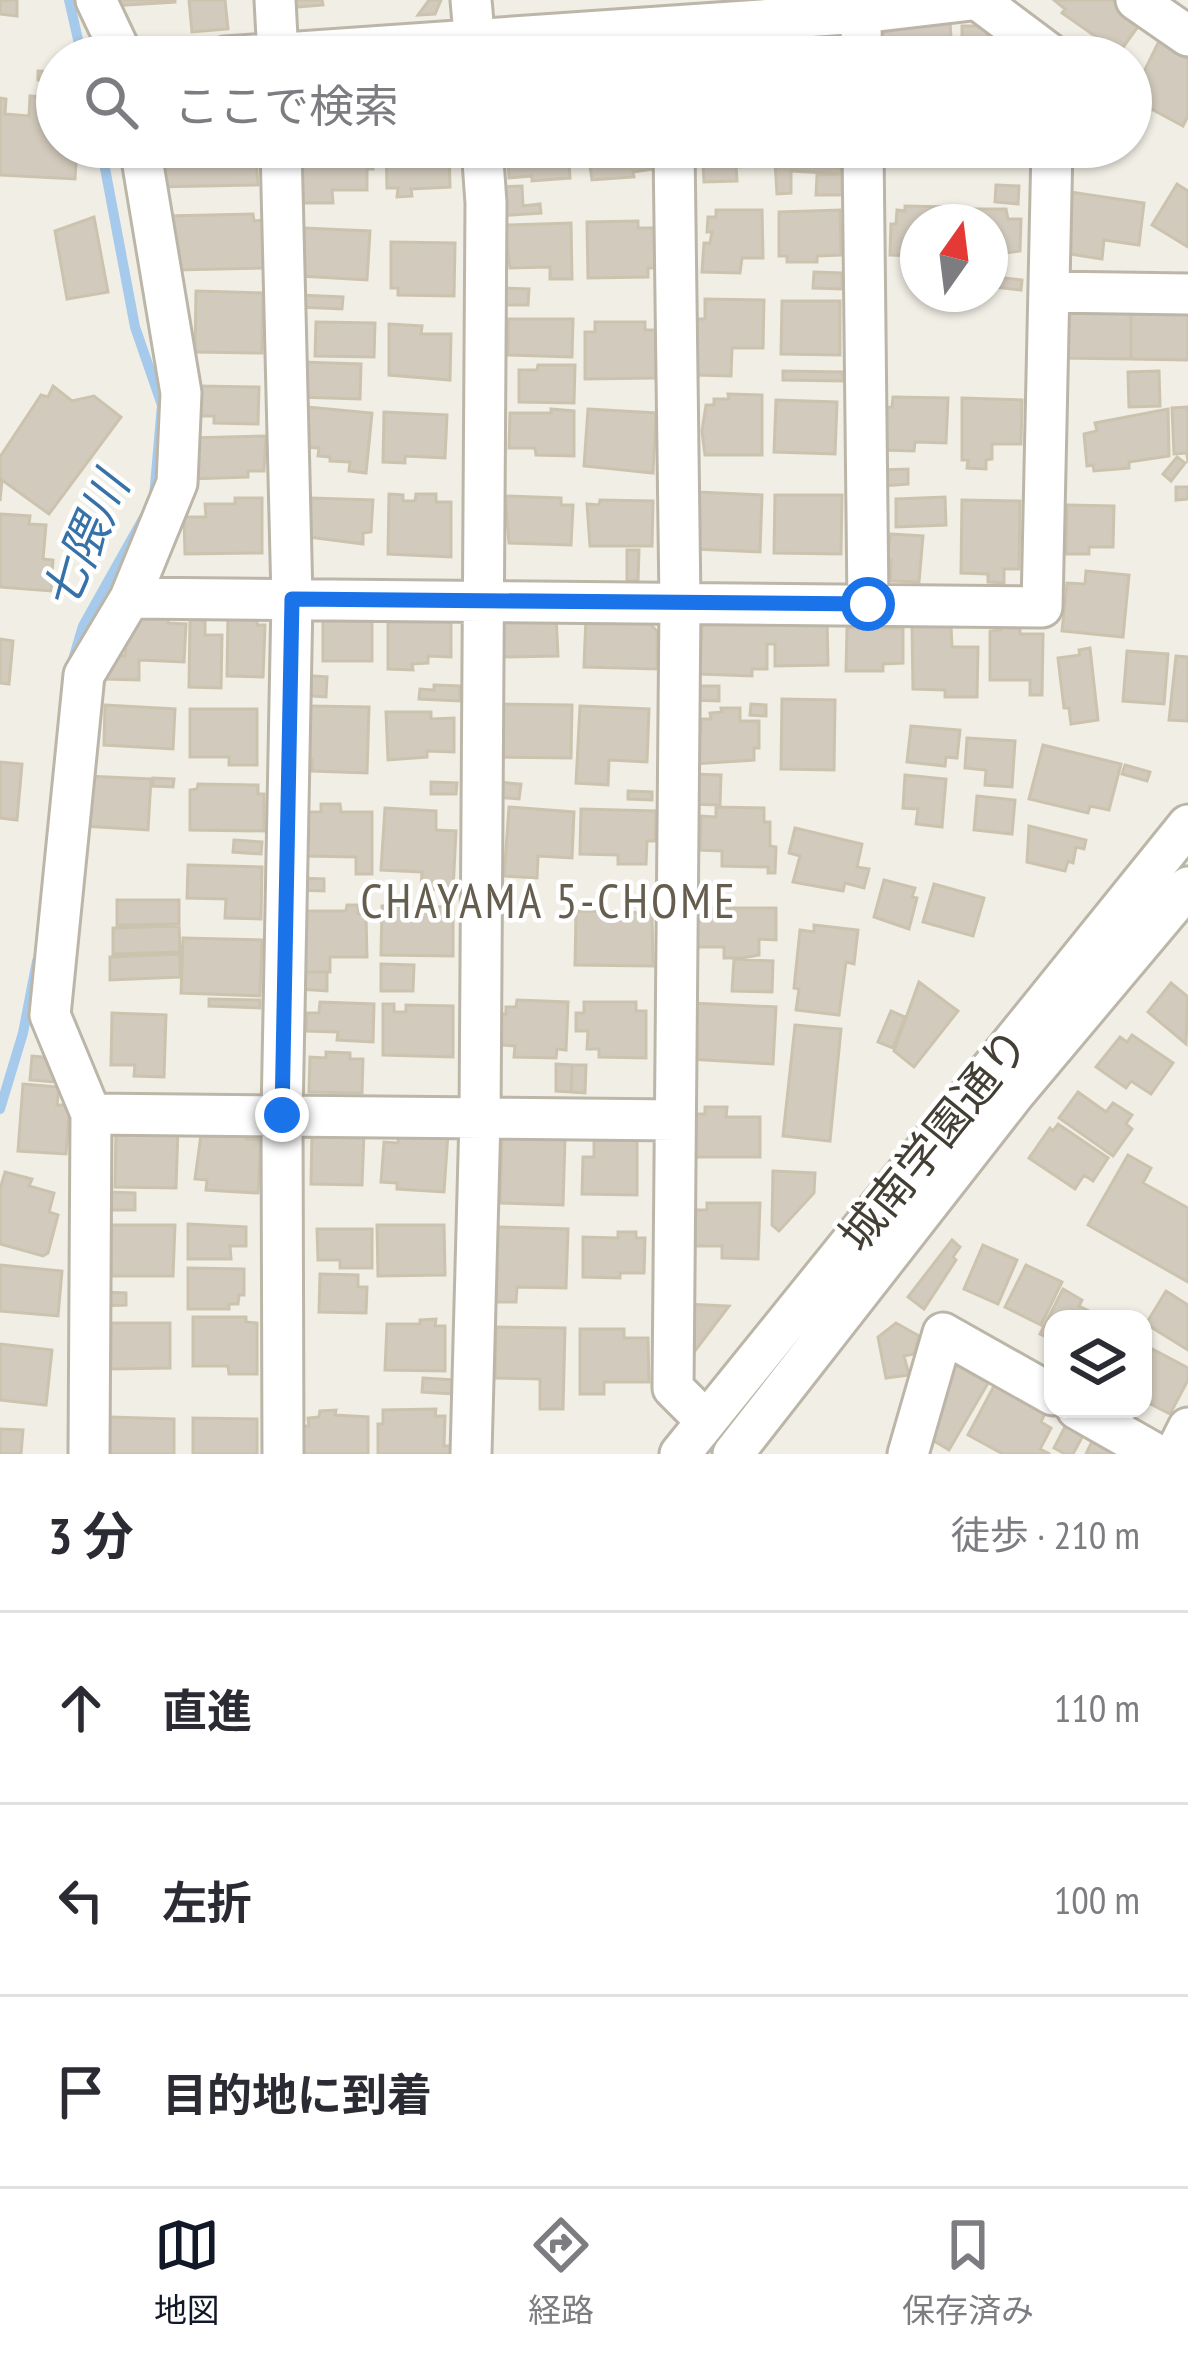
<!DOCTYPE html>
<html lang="ja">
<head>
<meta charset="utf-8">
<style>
  body { margin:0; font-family:"PT Sans Narrow","Noto Sans JP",sans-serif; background:#f7f7f7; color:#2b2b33 }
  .controls { position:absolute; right:36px; bottom:36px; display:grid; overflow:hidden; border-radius:24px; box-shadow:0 3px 9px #0004 }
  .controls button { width:108px; height:108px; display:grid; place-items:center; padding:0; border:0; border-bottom:3px solid #e1e1e2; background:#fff; color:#2b2b33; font:60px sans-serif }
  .compass { position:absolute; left:900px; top:204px; width:108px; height:108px; border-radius:50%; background:#fff; box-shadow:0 3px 9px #0004; rotate:14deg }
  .stop { position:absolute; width:36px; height:36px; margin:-27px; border:9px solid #1a73e8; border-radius:50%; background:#fff }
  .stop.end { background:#1a73e8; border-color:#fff; box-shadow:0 3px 12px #0008 }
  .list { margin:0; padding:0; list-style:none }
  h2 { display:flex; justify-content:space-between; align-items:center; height:156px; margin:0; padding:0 48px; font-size:51px }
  h2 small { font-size:39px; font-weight:400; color:#7c7c81 }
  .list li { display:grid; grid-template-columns:78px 1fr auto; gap:36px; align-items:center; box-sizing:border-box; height:192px; padding:0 48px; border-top:3px solid #e1e1e2 }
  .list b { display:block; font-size:45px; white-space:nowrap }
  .list em { font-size:39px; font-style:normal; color:#7c7c81 }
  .icon { flex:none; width:66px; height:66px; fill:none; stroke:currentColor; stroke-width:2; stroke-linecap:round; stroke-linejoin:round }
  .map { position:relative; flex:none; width:1188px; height:1454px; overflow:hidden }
  .search { position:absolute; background:#fff; box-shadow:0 3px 9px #0004; left:36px; right:36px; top:36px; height:132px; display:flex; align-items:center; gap:30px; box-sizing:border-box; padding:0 42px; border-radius:66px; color:#7c7c81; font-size:45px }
  .sheet { height:732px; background:#fff }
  nav { display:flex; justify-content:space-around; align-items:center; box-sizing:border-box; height:168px; border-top:3px solid #e1e1e2; background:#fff; font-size:33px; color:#7c7c81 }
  nav a { display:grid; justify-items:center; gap:6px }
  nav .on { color:#111827 }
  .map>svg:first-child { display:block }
</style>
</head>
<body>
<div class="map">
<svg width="1188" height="1454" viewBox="0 0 1188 1454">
  <rect width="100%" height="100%" fill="#f1eee5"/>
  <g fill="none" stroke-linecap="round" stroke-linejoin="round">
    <path stroke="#a5caeb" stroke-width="10" d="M69,0l13,57
      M101,147l34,180 27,78 -8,92
      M72,663l11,-37 60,-107
      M0,1109l23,-76 14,-72"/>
  </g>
  <path fill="#d2cabc" stroke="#ccc3af" stroke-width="3" d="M0,0h17v16l-17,-2z
    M111,0h64v2l-63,4z
    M189,0h36l3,29 -36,3z
    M286,0h36l1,5 -36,3z
    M429,0h12l-6,14 -17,1z
    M1054,0h58l30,21 -23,32 -57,-40 3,-4z
    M950,20l2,37h-68l-2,-33z
    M753,23l1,25h-4l1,9h-64h6l-1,-10 40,-4 -1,-18z
    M962,26h25v23l-25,1z
    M826,28l2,12 8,-1 2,18h-71l-2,-24z
    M1159,41l29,16v59l-5,10 -52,-28z
    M577,43l66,3 1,11h-66z
    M38,71l16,1 -1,9 -15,-1z
    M30,96l27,2v49h20l-2,32 -75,-4v-77l6,1 -1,15 24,2z
    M151,147h104l3,38 -104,2z
    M308,147h64l1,22h-6v21h-35l1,13h-30l-1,-46 6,-1z
    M507,147h61l2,31 -38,3v-5l-23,2z
    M584,147h68l1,22 -20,3 1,5 -42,3 -2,-14h-5z
    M709,147h52l1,18 -26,2 1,14 -33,1 -1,-20 7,-1z
    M774,147h62l6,27 -51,-3v22l-14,1z
    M897,147h52v13l-58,1v-10z
    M961,147h62v16l-62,-1z
    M449,148l1,39 -39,2 1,7 -15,1 1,-9h-11l-1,-39z
    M842,174v21h-26l1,-20z
    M1177,184l11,7v56l-36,-22z
    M996,185l23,1 -1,18 -23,-2z
    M522,186l1,20 17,-2 1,9 -42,3 -2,-29z
    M1057,190l87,13 -5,42 -35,-5 -2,19 -38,-6 6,-18 -14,-2z
    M905,206l46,1v15h-33v34l-28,-1 1,-31h5l1,-14 8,1z
    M970,209h36l2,10h13l-1,32 -30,4v-33h-20z
    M716,210h46l1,48h-21l-2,15 -38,-1 2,-29h6l2,-11h-5l1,-15h8z
    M840,210l1,45 -24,1v6h-30v-6h-8v-44z
    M253,214l1,7 12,-1 -1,48 -92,2 -7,-54z
    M94,217l14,75 -41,7 -12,-68z
    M638,221v7h17v40h-7v9l-60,1 -1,-56z
    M571,223l1,56h-22v-12l-40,1 -6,-43z
    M303,228l67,3 -3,49 -66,-4z
    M391,242l64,1 -1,53 -56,-1v-7h-7z
    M814,272l28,1v16l-29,-1z
    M996,277l26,3 -1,10 -27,-3z
    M499,288l30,1 -1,16h-29z
    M196,291l67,2 -1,60 -67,-1z
    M299,295l44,2 -1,12 -43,-2z
    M705,299l59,1 -1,48h-31l-1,28 -35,-1 -1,-56h10z
    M782,301h58v54l-59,-1z
    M1131,306v53l-71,-1 5,-49z
    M1131,306l57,7v47l-57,-1z
    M508,319h65l-1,38 -64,-2z
    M316,322l59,1 -1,34 -59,-1z
    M595,322h50v8h11v48l-71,1v-47h10z
    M389,324l33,2 -1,8h30l-1,46 -61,-5z
    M300,362l61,2 -1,35 -62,-2z
    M538,365h37l-1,38 -55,-1v-32h18z
    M783,371l60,1v9l-60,-1z
    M1159,371l1,35 -31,1 -1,-35z
    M53,386l19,15 22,-5 27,21 -72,97 -47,-34 -2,21v-44l41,-62 7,2z
    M198,386l61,1 -1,37 -44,-1v-7h-16z
    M728,394l34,1v60h-57l-3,-24 4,-26h8v-6h15z
    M893,397l55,1 -2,45 -31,-1 -1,9 -31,-1v-42l9,-1z
    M962,398l60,2 -1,44h-29v15l-6,1v9l-19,-1 1,-8h-6z
    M776,400l61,2 -2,52 -61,-2z
    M307,407l65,6 -6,60 -17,-2 1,-9 -20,-1v-4l-12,-1 1,-8 -16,-1z
    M1188,407v56l-1,-10 -13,1 -2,-46z
    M551,409l23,2v45l-38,-1 -1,-7h-26l1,-35h41z
    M588,409l68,4 -3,60 -69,-7z
    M1168,409l1,47 -40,6v6l-35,3 -1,-6 -6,1 -3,-32 13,-3 -2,-8z
    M384,412l63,3 -2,43 -40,-2v7l-22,-1z
    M266,436l-2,35h-16v6l-58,2 -1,-41z
    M1177,457l8,6 -14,18 -8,-7z
    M908,469v15l-25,2 -1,-16z
    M1176,487h12v12l-12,1z
    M697,492l65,3 -2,57 -65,-3z
    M389,494l14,1v6h12l1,-7h20v8h15v55l-63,-3z
    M775,495h67l-1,59 -67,-1z
    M505,496l56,2v7h12l-2,40 -62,-2z
    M945,497l1,28 -50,2v-28z
    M235,498h27v55l-77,1 -1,-37h22l-1,-13h30z
    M311,498l62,2 -2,32 -8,1v11l-55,-7 -2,-33h5z
    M600,500l53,1 -1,45h-62l-3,-42 12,1z
    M962,500l58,1 -1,68h-15v14l-16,-1v-8l-27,-1z
    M1067,505l47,1 -1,41h-24v7h-23z
    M0,514l30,2 -1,8 17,1 -3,34 10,1 -2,31 -51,-4z
    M891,534l32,2 -4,46 -29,-1 1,-21h-6z
    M627,550h12l-1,31h-11z
    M1086,571l43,4 -6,62 -61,-6 5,-48 18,1z
    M228,613l29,1v11h8l-2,52 -36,-1z
    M139,615l30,2 -1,6 18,1 -2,38 -45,-2v20l-34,-1 1,-24 19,1 2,-32h12z
    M556,615l2,41 -55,1 -2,-40z
    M586,616l60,4 11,11v38l-73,-2z
    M323,619h49v42h-49z
    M827,619l1,46 -53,1v-22h-8v25h-15v7l-52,-2 2,-54z
    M190,620h15v15h17l-1,53 -32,-1z
    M451,621v36l-23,-1v7l-16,1 1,6 -25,-1v-47z
    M1001,622h19v12h23l-1,61h-12v-15h-40v-49l11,-1z
    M912,625l39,1 1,21h26l-1,50h-32v-7l-32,-1z
    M847,628h56v35l-20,1v7h-37z
    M0,639l13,2 -4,43 -9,-1z
    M1090,648l8,72 -27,4 -2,-16h-5l-6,-50 22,-3 -1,-5z
    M1127,651l41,3 -4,50 -41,-3z
    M1176,656l12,1v64l-19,-1z
    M300,675l27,2 -1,20 -27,-2z
    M434,685l26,1v15l-41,-2 1,-10 14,1z
    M691,686h28v15l-28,-1z
    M782,699l53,1 -1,70 -53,-1z
    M498,704l74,1 -1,53 -74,-1z
    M751,704l15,1v11l-16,-1z
    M105,705l70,4 -2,40 -69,-4z
    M309,706l60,1 -2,66 -55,-2v-11h-9z
    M580,706l69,3 -2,53 -38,-2 -1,25 -32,-2z
    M721,708h19v13h19v27h-5v12l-60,4v-32h7v-13h10l-1,-6 12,-1z
    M190,709h67v56h-28v-8h-39z
    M386,712h45v7l23,-1v34l-27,-1v6l-39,3z
    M911,726l49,4 -3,28 -11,-1 -1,9 -38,-4z
    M967,738l48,3 -3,46 -27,-2 1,-15 -21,-2z
    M1043,745l78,19 -12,46 -19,-4 -2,7 -59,-14z
    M0,762l22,2 -5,56 -17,-2z
    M1125,765l25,7 -3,9 -25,-7z
    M689,774l32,1 -1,30 -31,-1z
    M905,775l41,4 -4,48 -26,-3 2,-15 -15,-1z
    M86,776l65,3 -3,51 -65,-4z
    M153,778l21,1 -1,8 -20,-1z
    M431,782l26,1 -1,11h-25z
    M496,782l25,2 -2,15 -24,-2z
    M198,784l60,1v9h6v37l-74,-1v-40l7,-1z
    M628,791l24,1v8l-24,-1z
    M977,796l38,4 -3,34 -38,-4z
    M321,804h19l1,8h31v62h-16v-17l-53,-1v-17h6v-12h-7v-15h19z
    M509,807l65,5 -2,46 -34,-2 -1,22 -33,-2z
    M716,807l48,1v14h6v24l6,1 -1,26h-7v-6l-46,-1v-15l-22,-1 1,-34 15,1z
    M385,808l51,3v19l20,1 -3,59 -32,-1 1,-17 -41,-2z
    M581,809l75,2 -1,30h-8l-1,23h-28v-9l-38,-1z
    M1029,826l57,14 -2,9 -8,-2 -3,16 -5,-2 -3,10 -38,-9z
    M795,828l67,16 -5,23 12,2 -5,19 -19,-5 -2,8 -50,-9 7,-26 -11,-3z
    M234,840l28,2 -1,12 -28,-2z
    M188,865l74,2 -1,52 -36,-1 1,-19 -39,-1z
    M297,878l27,1v12l-27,-1z
    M884,880l31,8 -3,9 5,1 -8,31 -35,-12z
    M934,884l50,14 -11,38 -50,-14z
    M117,900h62v24l-62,1z
    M347,905h11v9l8,1 1,42h-37v15h-31v-50h6l1,-11h40z
    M382,906l71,1v49l-72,-1z
    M693,908h83v32l-17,-1v16l-17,3h-18v-11h-31z
    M576,911l76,2 1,53 -78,-1z
    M814,925l44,5 -4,34 -8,-2 -7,53 -43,-5 3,-21 -5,-1 6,-58 14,2z
    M179,926l1,26 -67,2v-26z
    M183,938l79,2 -2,56 -79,-3z
    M180,954v23l-70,3v-23z
    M734,959l39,2 -1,31 -40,-1z
    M381,964l33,1 -1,26h-32z
    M299,972h28v19l-28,-2z
    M919,982l39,29 -44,56 -20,-16z
    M1171,983l17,14 -2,47 -38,-32z
    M209,999l51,1v8l-51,-2z
    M517,1000l51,2 -2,48 -9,-1 -1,9 -42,-1 1,-11 -13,-1 -2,-31h6v-7h10z
    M320,1002l54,2 -1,38 -36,-2 1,-8 -32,-1 1,-18h12z
    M584,1002h52v9h10v47l-47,-1v-8h-12l1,-18h-12v-18h8z
    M692,1003l84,4 -3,57 -84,-5z
    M383,1004h11v8h12v-7l47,1v51l-70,-2z
    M891,1011l14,6 -12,31 -15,-6z
    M112,1013l54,2 -2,62 -30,-1 1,-11h-24z
    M795,1025l46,4 -11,112 -47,-5z
    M1132,1035l41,28 -22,31 -20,-13 -5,7 -30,-21 24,-30 7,5z
    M326,1052l24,1v6h13l-1,34 -53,-1 1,-35 16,1z
    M32,1056l23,2 -1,24 -24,-2z
    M556,1064l16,1 -1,27 -15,-1z
    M572,1065h14l-1,28 -14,-1z
    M23,1084l36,3 -2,18h13l-4,49 -48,-3z
    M1078,1092l28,20 7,-9 19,12 -6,9 6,5 -19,27 -54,-38z
    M705,1107h22l-1,10h34v40h-71l1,-43h15z
    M1058,1124l50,34 -15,23 -9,-6 -9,14 -46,-31 21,-30 3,3z
    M116,1127l62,1 -2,60 -61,-1z
    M202,1127l45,2 -1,10 15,1 -3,53 -52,-3 1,-10 -12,-1z
    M399,1129l49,4 -4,59 -47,-3v-6l-16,-1 3,-40 14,1z
    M312,1133h52l-2,52 -51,-1z
    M502,1136l63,2 -2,67 -63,-2z
    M594,1140h43v55l-55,-1 1,-37h11z
    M1128,1155l23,13 -8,15 45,25v74l-100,-57z
    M773,1171l42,2 -1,20 -35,38 -7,-6z
    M5,1172l27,7 -3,7 25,7 -5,19 9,3 -10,38 -5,3 -43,-12v-55z
    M106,1192l29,1v17h-29z
    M707,1203h53l-2,56 -36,-1v-12h-33l1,-36h17z
    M188,1224l58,3v19h-16l1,13h-43z
    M111,1225h64l-2,51h-62z
    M377,1225h67l1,50 -67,1z
    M497,1227l71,2 -2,59 -49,-1 -1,15h-21z
    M317,1229h55v39h-32v-8h-22z
    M618,1232h18v6h9l-1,35h-24v5l-37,-1v-40l35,1z
    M952,1240l8,7 -7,10 3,3 -32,49 -16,-12z
    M983,1245l34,15 -19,44 -34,-15z
    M0,1265l62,6 -4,45 -58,-5z
    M1026,1265l36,17 -21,43 -36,-18z
    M188,1268l56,1v26h-5l-1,9h-9v5h-41z
    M320,1274l38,1v12h9l-1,26 -47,-1z
    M1063,1289l19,11 -3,6 14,7 -3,6h-37v21l-13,-6z
    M1166,1291l22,14v45l-42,-26z
    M102,1292l24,1v12l-25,1z
    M685,1304l44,2 -41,54z
    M193,1317h53v5l11,1v51h-28l-1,-8h-35z
    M436,1319l-1,7h10v45l-60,-1 2,-46h33v-4z
    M111,1323h59v45l-59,1z
    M896,1323l23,13 -5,18 -10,2 5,19 -23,3 -8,-41z
    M496,1327l69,1 -2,81h-23v-30l-45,-1z
    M580,1329h44v9h24l1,44h-45v12h-24z
    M0,1344l52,6 -6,55 -46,-5z
    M1143,1344l45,24v12l-18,34 -27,-14z
    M954,1364l34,19 -39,67 -23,-14z
    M423,1378l31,2 -1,14 -31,-2z
    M994,1386l40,21 2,-4 11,6 -6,13 10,6 -11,21 10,5h-47l-35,-19z
    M436,1409l-1,7h10l-1,30h9v8h-75v-30h5v-14z
    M336,1410l-1,5 33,2v37h-71l5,-28h7l-1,-8 11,-1 1,-6z
    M109,1417l65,2v35h-66z
    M193,1418l64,1v35h-64z
    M1069,1419l18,9 -14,26h-8l-11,-6z
    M0,1429l23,1 -2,24h-21z
    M1098,1429l36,25h-48z"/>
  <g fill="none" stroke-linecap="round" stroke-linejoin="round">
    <g stroke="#bcb6a9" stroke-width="45">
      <path id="minor" d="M96,0l27,57
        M275,0l3,57
        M471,0l5,57
        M860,0l2,57
        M978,0l76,57
        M1136,0l52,36
        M225,57l636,-44 111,-13
        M281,147l11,452 -10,517 1,338
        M674,147l6,456 -7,785 32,32
        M863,147l5,458
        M1049,292l139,2
        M130,598l912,9 10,-460
        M91,1114l584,6
        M1077,1409l79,45
        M89,1454l2,-340 -41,-99 34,-340 46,-77 47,-115 4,-90 -41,-246
        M471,1454l9,-336 6,-915 -4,-56
        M680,1454l508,-629
        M733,1454l282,-361 173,-206
        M908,1454l35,-121 110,62
        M1175,1454l13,-26"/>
    </g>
    <use href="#minor" stroke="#fff" stroke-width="39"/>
  </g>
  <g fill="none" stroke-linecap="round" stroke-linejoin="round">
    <path stroke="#1a73e8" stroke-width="15" d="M282,1115l10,-516 576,5"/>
  </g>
  <g text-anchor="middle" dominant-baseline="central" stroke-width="9" stroke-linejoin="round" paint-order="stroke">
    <g font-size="45" fill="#433f35" stroke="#fff">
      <text transform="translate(933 1139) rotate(-51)">城南学園通り</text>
    </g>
    <g font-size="48" font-style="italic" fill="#3671a7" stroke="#fff">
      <text transform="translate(84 541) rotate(-66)">七隈川</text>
    </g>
    <g font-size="48" letter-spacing="3" fill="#655d4d" stroke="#fff">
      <text x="549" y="900">CHAYAMA 5-CHOME</text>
    </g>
  </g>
</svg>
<div class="controls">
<button><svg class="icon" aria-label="layers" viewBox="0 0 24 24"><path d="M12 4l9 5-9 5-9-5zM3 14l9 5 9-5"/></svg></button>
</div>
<svg class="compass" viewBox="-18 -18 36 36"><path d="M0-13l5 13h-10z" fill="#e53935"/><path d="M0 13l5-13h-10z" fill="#7c7c81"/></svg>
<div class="stop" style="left:868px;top:604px"></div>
<div class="stop end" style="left:282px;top:1115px"></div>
<div class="search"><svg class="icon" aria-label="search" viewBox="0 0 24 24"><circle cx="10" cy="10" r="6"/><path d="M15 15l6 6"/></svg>ここで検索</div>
</div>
<section class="sheet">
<h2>3 分<small>徒歩 · 210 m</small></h2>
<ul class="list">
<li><svg class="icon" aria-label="ahead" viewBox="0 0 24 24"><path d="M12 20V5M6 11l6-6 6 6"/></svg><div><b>直進</b></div><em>110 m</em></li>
<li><svg class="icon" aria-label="left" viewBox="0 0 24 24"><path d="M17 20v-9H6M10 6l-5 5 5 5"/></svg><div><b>左折</b></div><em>100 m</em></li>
<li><svg class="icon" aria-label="arrive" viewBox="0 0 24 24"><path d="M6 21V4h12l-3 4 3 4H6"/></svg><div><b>目的地に到着</b></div></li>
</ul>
</section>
<nav>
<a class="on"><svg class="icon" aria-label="map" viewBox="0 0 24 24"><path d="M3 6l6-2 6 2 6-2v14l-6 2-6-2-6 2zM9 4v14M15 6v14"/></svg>地図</a>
<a><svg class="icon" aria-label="directions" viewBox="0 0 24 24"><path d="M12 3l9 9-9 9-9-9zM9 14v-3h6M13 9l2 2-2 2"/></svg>経路</a>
<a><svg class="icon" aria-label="saved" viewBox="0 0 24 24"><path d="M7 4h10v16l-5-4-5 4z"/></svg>保存済み</a>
</nav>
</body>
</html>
